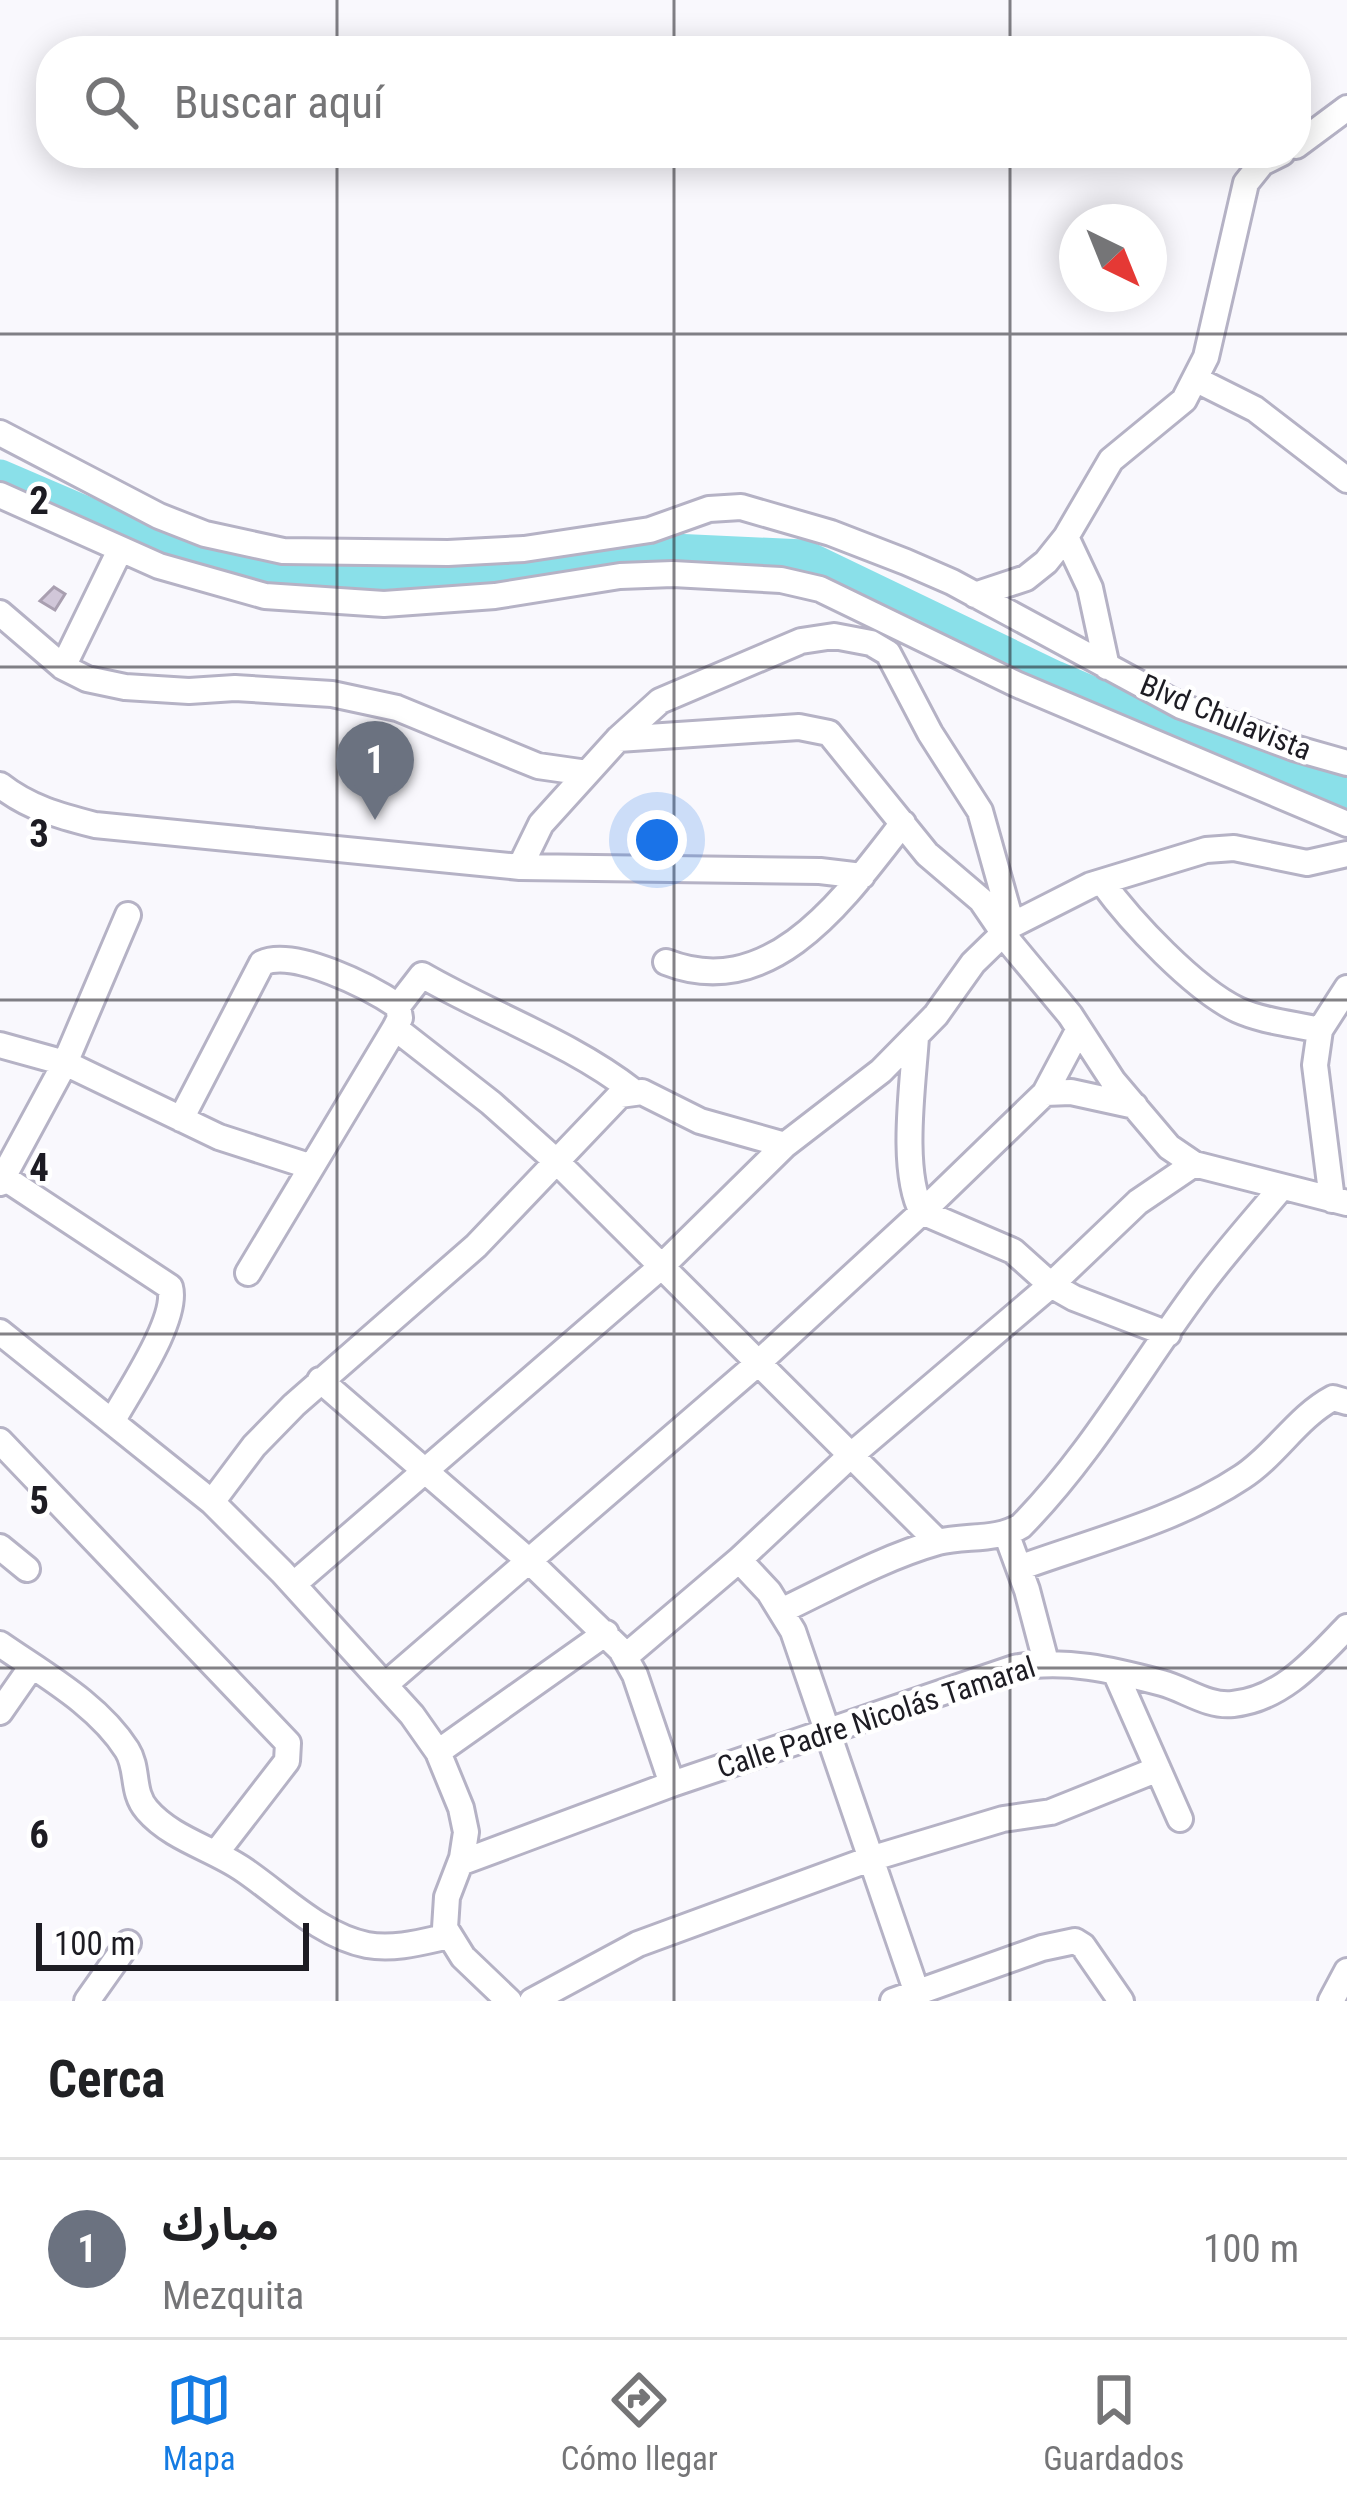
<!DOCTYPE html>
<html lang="es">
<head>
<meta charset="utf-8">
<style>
  body { margin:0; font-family:"Roboto Condensed","Noto Sans Arabic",sans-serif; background:#f2f2f2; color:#202124 }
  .compass { position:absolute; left:1059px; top:204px; width:108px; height:108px; border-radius:50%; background:#fff; box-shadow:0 6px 30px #0003; rotate:137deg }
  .scale { position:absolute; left:36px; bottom:30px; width:273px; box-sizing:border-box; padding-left:12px; border:6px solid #1d1c23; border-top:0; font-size:33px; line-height:42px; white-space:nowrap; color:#1d1c23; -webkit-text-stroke:9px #fff; paint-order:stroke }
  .you { position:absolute; left:657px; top:840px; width:42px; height:42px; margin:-30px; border:9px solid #fff; border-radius:50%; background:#1a73e8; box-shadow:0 0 0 18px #1a73e833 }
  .badge { display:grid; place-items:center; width:78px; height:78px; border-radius:50%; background:#147be3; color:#fff; font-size:39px; font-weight:700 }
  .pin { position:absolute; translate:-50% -99px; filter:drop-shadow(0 3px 6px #0008) }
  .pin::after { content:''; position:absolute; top:63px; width:42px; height:36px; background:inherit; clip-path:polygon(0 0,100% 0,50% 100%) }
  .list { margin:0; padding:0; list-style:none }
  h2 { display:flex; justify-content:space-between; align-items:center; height:156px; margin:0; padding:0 48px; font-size:51px }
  h2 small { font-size:39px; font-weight:400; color:#757577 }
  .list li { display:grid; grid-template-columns:78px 1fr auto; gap:36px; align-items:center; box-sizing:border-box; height:180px; padding:0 48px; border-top:3px solid #e0e0e0 }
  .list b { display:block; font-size:45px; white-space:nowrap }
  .list p { margin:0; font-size:39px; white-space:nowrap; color:#757577 }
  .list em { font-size:39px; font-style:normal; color:#757577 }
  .icon { flex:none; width:66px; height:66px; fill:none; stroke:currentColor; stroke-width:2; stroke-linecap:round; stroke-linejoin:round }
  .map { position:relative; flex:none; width:1347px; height:2001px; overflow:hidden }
  .search { position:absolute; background:#fff; box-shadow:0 6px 30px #0003; left:36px; right:36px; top:36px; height:132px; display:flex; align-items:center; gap:30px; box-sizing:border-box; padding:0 42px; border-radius:48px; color:#757577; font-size:45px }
  .sheet { height:336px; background:#fff }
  nav { display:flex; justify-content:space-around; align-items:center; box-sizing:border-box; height:168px; border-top:3px solid #e0e0e0; background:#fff; font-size:33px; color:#757577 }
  nav a { display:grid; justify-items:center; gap:6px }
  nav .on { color:#147be3 }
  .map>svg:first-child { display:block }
</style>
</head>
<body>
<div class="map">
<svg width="1347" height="2001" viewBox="0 0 1347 2001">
  <rect width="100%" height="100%" fill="#f9f8fd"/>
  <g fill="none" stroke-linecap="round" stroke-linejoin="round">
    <path stroke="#8ae0e9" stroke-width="33" d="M0,476l133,57 109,30 111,11 123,-5 154,-21 174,8 251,121 210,91 82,27"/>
  </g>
  <path fill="#d1c7d9" stroke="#a99fb0" stroke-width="3" d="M54,587l11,7 -10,16 -15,-9z"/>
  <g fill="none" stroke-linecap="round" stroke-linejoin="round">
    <g stroke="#b5b2c5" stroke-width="30">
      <path id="minor" d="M1296,146l51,-38
        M1197,380l58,29 92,71
        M0,433l159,83 46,18 78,17 165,2 76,-4 126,-19 59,-21 32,-2 90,26 75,29 46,20 229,124 113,42 53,15
        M0,495l159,71 106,30 119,8 111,-8 125,-20 53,-2 108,6 39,9 196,95 331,140
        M1066,537l24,51 17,79
        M975,595l51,-17 20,-16 20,-25 45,-77 73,-60 22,-43 40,-174 16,-20 20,-10
        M0,613l63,54 24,12 38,8 64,4 46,-3 97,6 65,14 141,58 49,7
        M63,667l57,-117
        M618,739l181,-12 30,6 98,121 54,46 30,44 59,71 43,66 56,66 25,17 153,39
        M0,785c29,23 60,31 95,40l425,42 300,4 42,5
        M520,867l21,-43 77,-85 42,-38 141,-60 33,-5 37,7 17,10 42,80 50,78 32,114
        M1102,882c29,40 92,107 136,128 24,11 56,14 82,20
        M666,962c106,42 180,-66 237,-139
        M398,1006l24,-31c69,40 148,67 211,116
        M395,1028l96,75 66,59 381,380
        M916,1037c-3,47 -16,134 6,175l91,39 38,34 23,13 94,36
        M0,1045l65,18 154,74 90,29
        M1045,1093l26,-1 64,14
        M181,1119l81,-156c32,-15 108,24 136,43l2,12 -5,10 -147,245
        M0,1175l170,112c9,32 -42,105 -58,135
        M0,1183l65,-120 63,-148
        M1332,1200l-17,-135 5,-35 27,-42
        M0,1332l212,170 70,70 130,143 26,37 23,56 5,24 -4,26 -15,39 -2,31 18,29 46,44
        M320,1380l207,179 94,91 14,25 37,109
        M0,1441l288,302 -1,18 -71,92
        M212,1502l42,-56 40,-41 182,-159 144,-151 22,-3 58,29 85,24
        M1006,1533l21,57 19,72
        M0,1547l27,22
        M739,1560l30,32 24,39 124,362
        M1019,1568c74,-27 157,-47 223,-91 34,-22 55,-60 91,-79l14,4
        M294,1584l368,-318 123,-121 96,-74 55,-56 37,-52 39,-38 79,-40 115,-35 28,-2 73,15 40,-9
        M783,1610c50,-24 102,-53 155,-68 27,-7 59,-1 83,-16 68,-69 115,-152 172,-230 27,-38 59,-73 88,-108
        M0,1644c43,30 98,60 127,106 12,19 4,42 20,60 24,28 64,38 94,58 38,25 79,68 126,77 27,5 55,-3 82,-9
        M626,1656l113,-96 110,-103 202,-172 87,-83 56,-38
        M1116,1674l64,145
        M386,1684l370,-319 166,-153 123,-119 34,-64
        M0,1712l32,-46
        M438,1752l168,-119
        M460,1863l212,-79 342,-116c50,-10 99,2 148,15 23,6 46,24 71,21 49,-5 82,-44 114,-77
        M87,2001l41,-58
        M532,2001l106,-57 232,-85 133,-40 48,-7 107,-43
        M893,2001l149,-53 33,-7 8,5 38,55
        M1331,2001l16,-30"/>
    </g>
    <use href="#minor" stroke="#fff" stroke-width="24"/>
  </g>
  <path fill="none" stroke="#1d1c23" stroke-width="3" stroke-opacity="0.55" d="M337,0v51M674,0v51M1010,0v51M337,153v1848M674,153v1848M1010,153v1848M0,334h1347M0,667h1347M0,1000h1347M0,1334h1347M0,1668h1347"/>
  <g text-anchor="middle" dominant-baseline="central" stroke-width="9" stroke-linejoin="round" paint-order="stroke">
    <g font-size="30" fill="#1d1c23" stroke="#fff">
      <text transform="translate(1226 717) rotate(22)">Blvd Chulavista</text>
      <text transform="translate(876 1717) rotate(-18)">Calle Padre Nicolás Tamaral</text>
    </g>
  </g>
  <g font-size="39" text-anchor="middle" font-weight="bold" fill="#1d1c23" stroke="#fff" stroke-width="9" stroke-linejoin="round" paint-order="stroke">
    <text x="39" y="514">2</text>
    <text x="39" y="847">3</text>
    <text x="39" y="1181">4</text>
    <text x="39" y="1514">5</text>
    <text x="39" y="1848">6</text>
  </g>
</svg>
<svg class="compass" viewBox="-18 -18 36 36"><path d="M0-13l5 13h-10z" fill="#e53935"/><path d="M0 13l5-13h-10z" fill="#757577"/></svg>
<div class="scale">100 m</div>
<div class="you"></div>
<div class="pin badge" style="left:375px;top:820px;background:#6b7280">1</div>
<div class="search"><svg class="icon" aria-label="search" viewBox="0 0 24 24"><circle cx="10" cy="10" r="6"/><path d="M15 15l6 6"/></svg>Buscar aquí</div>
</div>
<section class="sheet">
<h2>Cerca<small></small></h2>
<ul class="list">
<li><span class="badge" style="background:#6b7280">1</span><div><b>مبارك</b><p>Mezquita</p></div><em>100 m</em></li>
</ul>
</section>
<nav>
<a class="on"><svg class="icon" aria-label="map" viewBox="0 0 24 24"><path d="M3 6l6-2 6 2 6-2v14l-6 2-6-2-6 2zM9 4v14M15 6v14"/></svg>Mapa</a>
<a><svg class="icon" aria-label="directions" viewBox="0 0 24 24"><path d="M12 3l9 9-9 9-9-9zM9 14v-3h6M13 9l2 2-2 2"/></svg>Cómo llegar</a>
<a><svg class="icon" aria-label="saved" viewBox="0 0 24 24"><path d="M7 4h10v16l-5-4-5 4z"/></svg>Guardados</a>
</nav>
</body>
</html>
